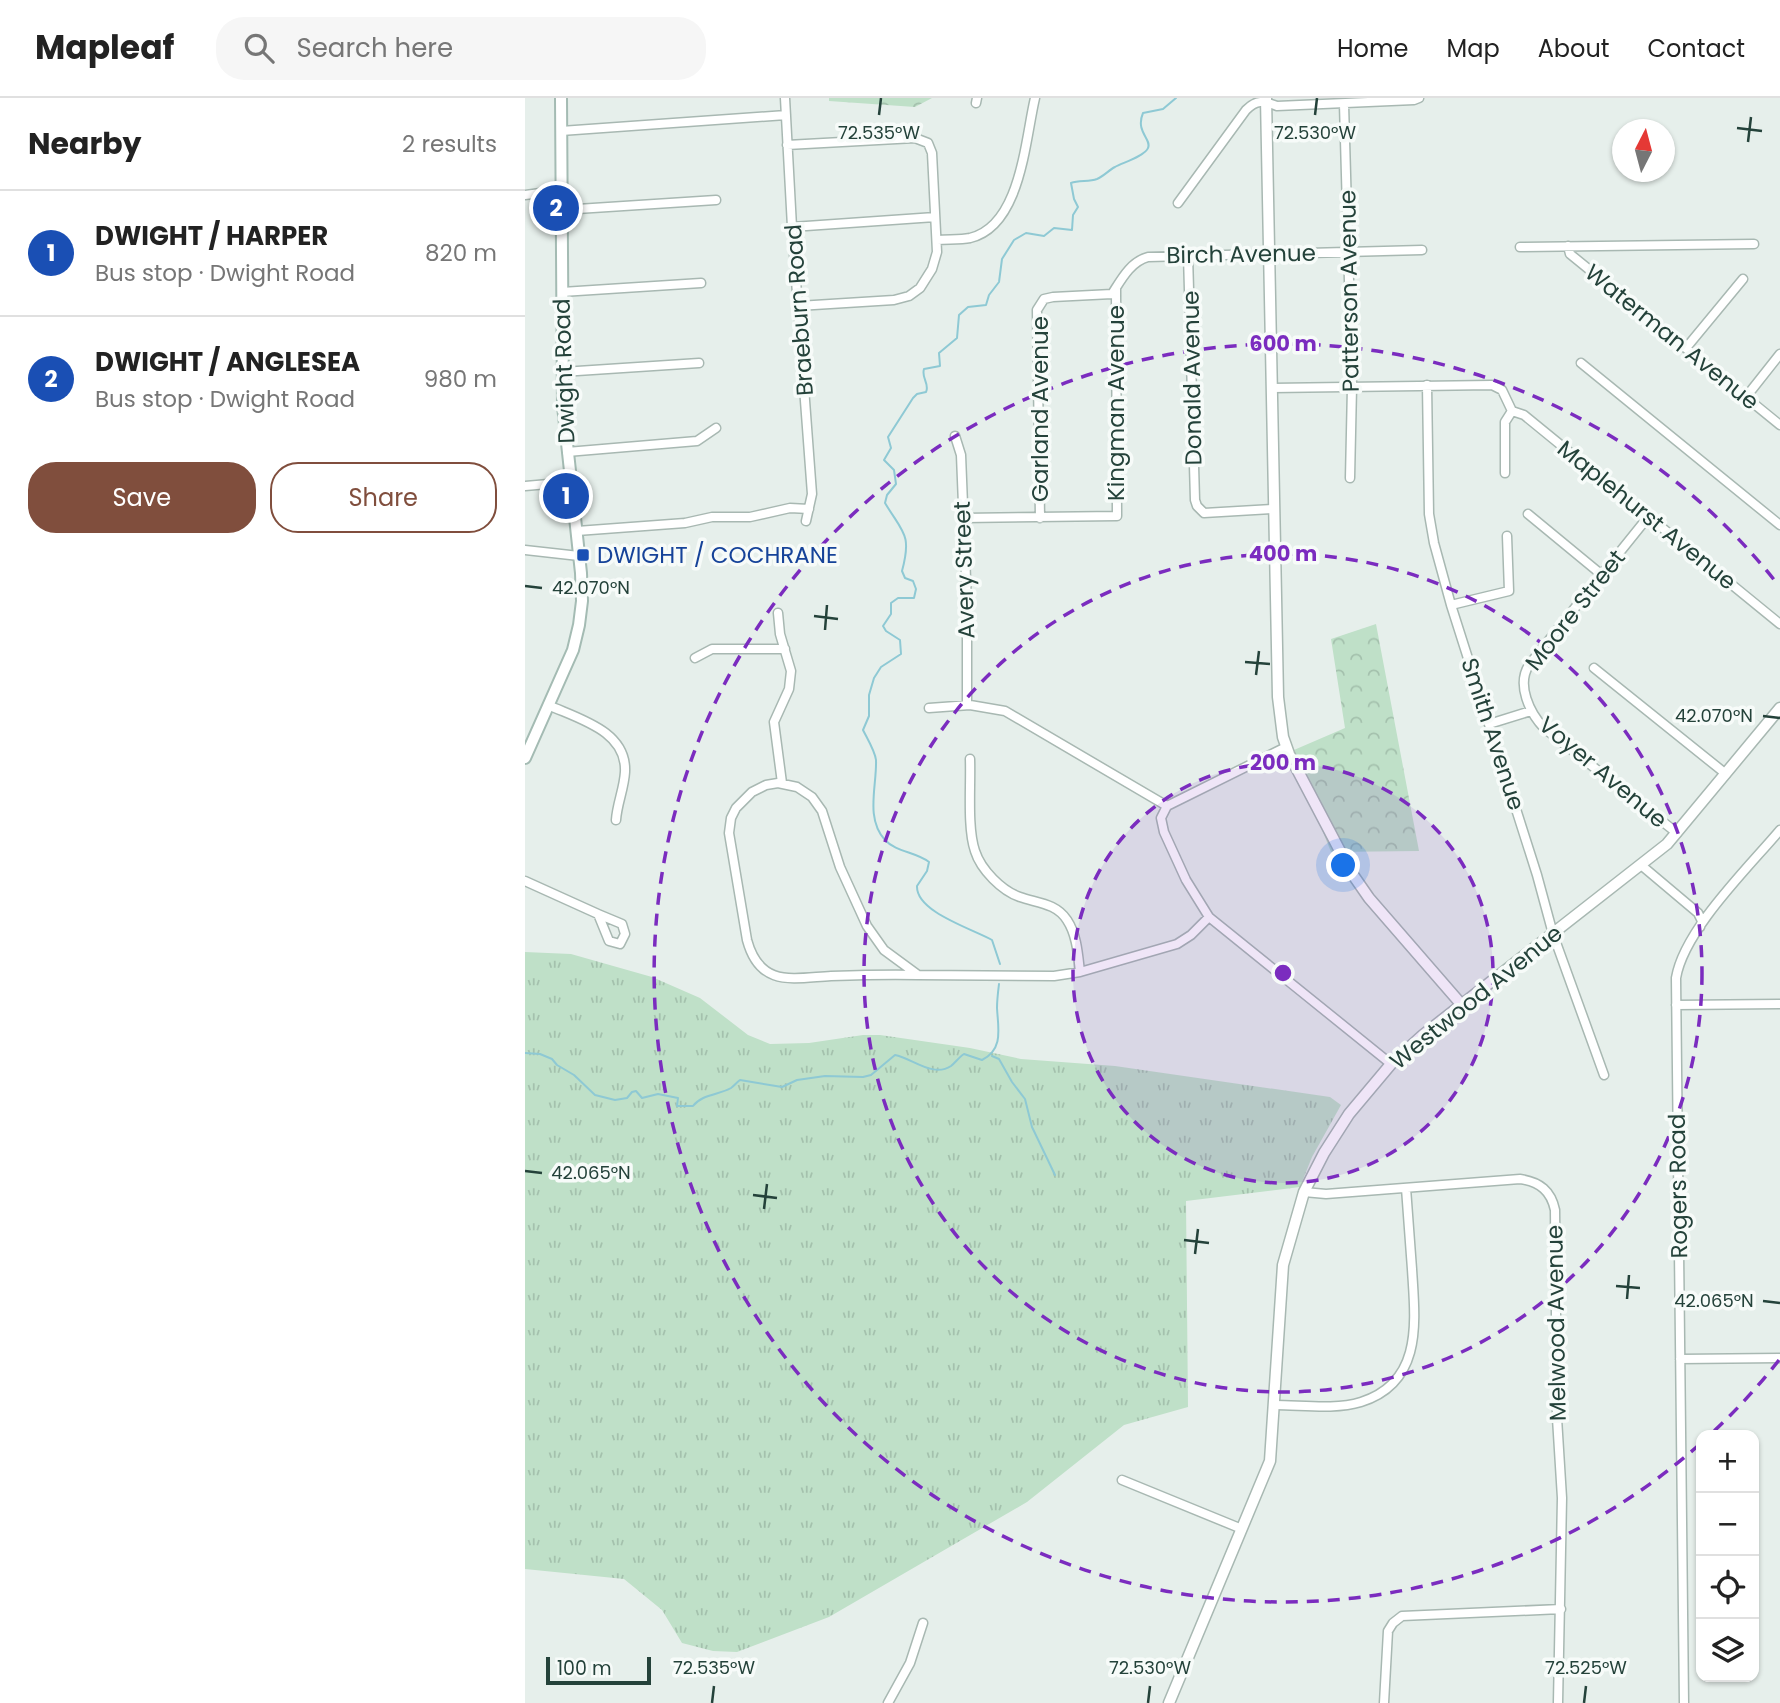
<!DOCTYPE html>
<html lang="en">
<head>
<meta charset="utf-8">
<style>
  body { margin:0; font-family:Poppins,sans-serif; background:#f6f6f6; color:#222 }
  .controls { position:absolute; right:21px; bottom:21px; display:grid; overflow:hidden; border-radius:14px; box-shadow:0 2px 5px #0004 }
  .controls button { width:63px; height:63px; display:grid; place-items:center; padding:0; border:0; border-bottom:2px solid #e0e0e0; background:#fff; color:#222; font:35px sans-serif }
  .compass { position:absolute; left:1087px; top:21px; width:63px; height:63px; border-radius:50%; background:#fff; box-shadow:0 2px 5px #0004; rotate:6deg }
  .scale { position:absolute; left:21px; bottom:18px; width:105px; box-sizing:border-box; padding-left:7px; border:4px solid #24423a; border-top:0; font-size:19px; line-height:24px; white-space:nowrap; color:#24423a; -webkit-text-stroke:5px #f7fbf9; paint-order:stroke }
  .you { position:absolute; left:819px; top:768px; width:24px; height:24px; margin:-18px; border:5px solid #fff; border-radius:50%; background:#1a73e8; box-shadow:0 0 0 10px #1a73e833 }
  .badge { display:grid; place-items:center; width:46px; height:46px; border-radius:50%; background:#804e3d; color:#fff; font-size:23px; font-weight:700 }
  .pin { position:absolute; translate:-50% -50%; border:4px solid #fff; box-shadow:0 2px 7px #0006 }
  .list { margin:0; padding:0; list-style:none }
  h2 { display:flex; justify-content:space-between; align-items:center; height:91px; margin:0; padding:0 28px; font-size:30px }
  h2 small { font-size:23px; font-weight:400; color:#767676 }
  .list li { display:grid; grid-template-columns:46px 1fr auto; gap:21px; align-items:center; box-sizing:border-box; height:126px; padding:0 28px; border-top:2px solid #e0e0e0 }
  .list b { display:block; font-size:26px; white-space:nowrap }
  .list p { margin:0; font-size:23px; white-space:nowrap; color:#767676 }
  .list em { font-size:23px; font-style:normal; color:#767676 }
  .actions { display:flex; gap:14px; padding:21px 28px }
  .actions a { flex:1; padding:16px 0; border:2px solid #804e3d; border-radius:28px; text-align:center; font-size:24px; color:#804e3d }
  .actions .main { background:#804e3d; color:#fff }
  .icon { flex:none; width:38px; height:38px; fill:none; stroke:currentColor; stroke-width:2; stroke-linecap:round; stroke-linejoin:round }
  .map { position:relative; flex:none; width:1255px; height:1605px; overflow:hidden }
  header { display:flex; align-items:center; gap:42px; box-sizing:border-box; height:98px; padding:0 35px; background:#fff; border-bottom:2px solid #e0e0e0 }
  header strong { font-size:33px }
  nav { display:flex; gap:38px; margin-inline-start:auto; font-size:24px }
  .search { width:490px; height:63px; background:#f6f6f6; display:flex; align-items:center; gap:18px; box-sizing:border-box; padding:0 24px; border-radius:28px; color:#767676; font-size:26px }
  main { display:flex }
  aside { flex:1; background:#fff }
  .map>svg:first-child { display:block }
</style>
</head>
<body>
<header>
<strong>Mapleaf</strong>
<div class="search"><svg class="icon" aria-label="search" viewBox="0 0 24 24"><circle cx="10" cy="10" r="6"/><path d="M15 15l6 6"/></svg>Search here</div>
<nav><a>Home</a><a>Map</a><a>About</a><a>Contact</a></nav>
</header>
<main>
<aside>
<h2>Nearby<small>2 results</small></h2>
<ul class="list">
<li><span class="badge" style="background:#1a4fb4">1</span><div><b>DWIGHT / HARPER</b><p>Bus stop · Dwight Road</p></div><em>820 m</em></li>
<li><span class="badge" style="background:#1a4fb4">2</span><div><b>DWIGHT / ANGLESEA</b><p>Bus stop · Dwight Road</p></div><em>980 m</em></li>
</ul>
<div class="actions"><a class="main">Save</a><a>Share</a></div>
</aside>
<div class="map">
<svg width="1255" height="1605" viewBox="0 0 1255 1605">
  <defs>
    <pattern id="grass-tufts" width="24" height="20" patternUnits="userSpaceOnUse" patternTransform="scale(1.75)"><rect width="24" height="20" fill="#bfe0c8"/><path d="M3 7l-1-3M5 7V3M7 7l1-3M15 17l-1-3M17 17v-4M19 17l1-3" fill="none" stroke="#a4c1ad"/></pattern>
    <pattern id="forest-crowns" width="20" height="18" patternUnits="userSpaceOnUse" patternTransform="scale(1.75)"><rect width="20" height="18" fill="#bfe0c8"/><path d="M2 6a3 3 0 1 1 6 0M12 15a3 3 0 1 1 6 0" fill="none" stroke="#a4c1ad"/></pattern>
  </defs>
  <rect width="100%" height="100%" fill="#e6efeb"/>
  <path fill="url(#grass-tufts)" d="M0,854l46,2 81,23 48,21 48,37 22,9 39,-1 54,-8h17l90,13 51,11 94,7 215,31 11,8 -29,52 -12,30 -114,14 2,206 -64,18 -97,77 -198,115 -92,35 -24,-1 -31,-8 -20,-33 -38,-31 -99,-10z"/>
  <path fill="url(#forest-crowns)" d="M304,0h103l-17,9 -86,-6z
    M851,526l43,227 -88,1 -23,-57 -28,-39 65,-28 -14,-89z"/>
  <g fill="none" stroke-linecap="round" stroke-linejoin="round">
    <path stroke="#8ec9d4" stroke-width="2" d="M475,866l-8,-24c-19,-11 -76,-28 -75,-54l10,-15 2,-9c-13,-10 -33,-10 -44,-22 -20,-22 -8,-54 -9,-80 -1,-9 -9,-22 -13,-30l6,-14v-21l5,-17 7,-11 20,-13 -1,-14 -14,-9 -3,-5 8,-12v-11l7,-5h16l2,-9 -3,-8 -8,-3 -3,-7c10,-37 1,-38 -17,-68l2,-8 9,-11 -2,-14 -10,-10 7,-12 -3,-11 25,-39 4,-4 9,-2c4,-8 -5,-14 -2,-23l16,-3 -1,-13 18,-15 2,-23 9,-8 18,-2 3,-10 10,-13 3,-23 12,-19 12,-7 18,3 10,-8 18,2 1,-15 5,-8 -4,-8 -3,-16c8,-3 18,-1 26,-4 7,-3 12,-9 18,-12 7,-4 30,-11 33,-19 4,-9 -13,-16 -5,-35l20,-4 13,-11
      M0,955l15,1 12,5 5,6 17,10 21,20 20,5 12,-2 5,-6 4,-1 6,7 16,-4 20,4 -1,8h16c9,-12 26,-11 38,-18 3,-2 6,-6 9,-8l42,7 15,-7 28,-4 38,1 8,-2 24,-20c17,3 38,23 56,11 5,-4 8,-9 13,-12l18,6c22,-11 16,-32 15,-52 0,-8 1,-16 2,-24
      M467,958l7,3 13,23 13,17 7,28 23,48"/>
    <g stroke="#a8b8b2" stroke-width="11">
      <path id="minor" d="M260,0l7,129 20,267 -6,27
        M451,5l1,-5
        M819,6l8,283 -2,91
        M36,33l225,-16
        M262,47l128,-7 13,5 4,10 5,99 -5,17 -12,19 -11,8 -15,4 -96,6
        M0,97l37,-5
        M653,105l68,-93c11,-11 17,-9 31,-4l137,-6 5,-2
        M37,112l154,-10
        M267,129l143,-10
        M412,142c11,-1 23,0 33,-2 51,-12 55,-98 65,-140
        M1043,148l2,8 210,171
        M995,149l234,-3
        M663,157l7,245 2,6 7,7 69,-4
        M37,194l139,-9
        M1161,250l57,-69
        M1056,265l199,162
        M37,274l137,-9
        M902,287l2,129 5,29 17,62 86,270 16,59 51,141
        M747,290l220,-3 10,5 10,21
        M1221,299l34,-43
        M987,313l12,4 256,209
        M430,338l6,19 6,149v101
        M42,354l130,-11 19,-13
        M980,375v-51l7,-11
        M0,388l46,-4
        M1003,416l74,61
        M1123,419l-119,148c-13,20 1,48 15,63l133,105
        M438,420l154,-2 -1,-227
        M515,420l-3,-208 7,-11 9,-2 59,-3c9,-14 18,-32 36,-37l274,-7
        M52,433l108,-8 27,-6h38l40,-9 19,1
        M0,452l54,6
        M926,507l58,-14 -2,-55
        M253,515l2,21 11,37 -2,18 -15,33 8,61
        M170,560l17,-9h73
        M1069,570l132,106
        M23,607c31,14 79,26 77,67 -1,17 -8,32 -9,48
        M404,610l41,-3 35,6 162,95 119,-59
        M964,626l42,-13
        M445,661c1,26 -3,69 5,92 6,19 27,40 45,46 17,6 36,6 47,23 10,15 11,35 13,52
        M642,708l-6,12 3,14 22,48 23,37 182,147
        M1116,767l57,48 4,8 -2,6
        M0,783l73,33 11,27 11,3 5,-10 -3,-10 -24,-10
        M393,877c-29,-1 -58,0 -87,1 -38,2 -71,12 -84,-36l-18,-107 2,-15 5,-10 16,-16 14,-7 12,-2 19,4 15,10 10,14 18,56 27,59 17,24 34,25 136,1 26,-4 97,-28 14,-9 18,-18
        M1151,907l104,-1
        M779,1094l22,2 194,-15c20,3 31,12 35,31l2,208 5,80 -4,205
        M1155,1261l100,-1
        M750,1307c27,0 60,5 86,-3 63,-20 54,-82 51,-133 -2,-27 -4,-54 -6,-81
        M597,1382l120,49
        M363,1605l22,-40 13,-40
        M859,1605l4,-72 5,-8 9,-7 159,-7
        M1159,1605l-8,-725c8,-48 72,-110 104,-148"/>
    </g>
    <g stroke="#a8b8b2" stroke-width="13">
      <path id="tertiary" d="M741,0l12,599 5,40 6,17 62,118 18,26 92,106
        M644,1605l101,-242 13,-196 21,-73 20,-39 25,-39 42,-50 32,-29 244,-191 113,-136"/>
    </g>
    <g stroke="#a4bbb3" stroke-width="14">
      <path id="secondary" d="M0,660l48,-108 6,-25 3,-24 -1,-28 -18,-167 -2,-308"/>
    </g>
    <use href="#minor" stroke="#fff" stroke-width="8"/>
    <use href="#tertiary" stroke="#fff" stroke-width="10"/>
    <use href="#secondary" stroke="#fff" stroke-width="10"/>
  </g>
  <path fill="none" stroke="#24423a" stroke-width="2.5" d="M354,17l2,-17M790,17l2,-17M1212,30l25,3M1223,44l3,-25M0,488l17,2M289,518l24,3M300,532l2,-25M720,564l25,2M731,577l3,-24M1238,618l17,2M0,1073l17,2M228,1097l24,3M239,1111l3,-25M659,1142l25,3M670,1156l3,-25M1091,1188l24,2M1102,1201l2,-24M1238,1203l17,2M187,1605l2,-17M623,1605l2,-17M1059,1605l2,-17"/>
  <circle cx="758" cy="875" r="210" fill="#7b2cbf" fill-opacity=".12"/>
  <g fill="none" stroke="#7b2cbf" stroke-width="3.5" stroke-dasharray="12 9">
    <circle cx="758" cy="875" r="210"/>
    <circle cx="758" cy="875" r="419"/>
    <path d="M1254 1262A629 629 0 0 1 1187 1335M1175 1346A629 629 0 1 1 1254 488"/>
  </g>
  <rect fill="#1a4fb4" stroke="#f7fbf9" stroke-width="2.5" x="51" y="450" width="14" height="14" rx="3.5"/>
  <g text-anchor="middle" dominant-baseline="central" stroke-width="7" stroke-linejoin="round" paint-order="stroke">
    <g font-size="23" fill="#24423a" stroke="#f7fbf9">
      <text transform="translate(716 156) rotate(-1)">Birch Avenue</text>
      <text transform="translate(824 193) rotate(-91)">Patterson Avenue</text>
      <text transform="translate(274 212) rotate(-94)">Braeburn Road</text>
      <text transform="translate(1147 239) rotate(39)">Waterman Avenue</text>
      <text transform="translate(39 273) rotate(-92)">Dwight Road</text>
      <text transform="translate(667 280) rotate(-91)">Donald Avenue</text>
      <text transform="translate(591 305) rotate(-90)">Kingman Avenue</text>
      <text transform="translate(515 311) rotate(-90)">Garland Avenue</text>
      <text transform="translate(1122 417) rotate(39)">Maplehurst Avenue</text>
      <text transform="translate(439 472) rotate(-92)">Avery Street</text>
      <text transform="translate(1050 512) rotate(-52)">Moore Street</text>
      <text transform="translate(968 636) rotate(72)">Smith Avenue</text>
      <text transform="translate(1078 674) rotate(40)">Voyer Avenue</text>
      <text transform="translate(951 899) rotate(-39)">Westwood Avenue</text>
      <text transform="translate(1153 1088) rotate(-91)">Rogers Road</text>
      <text transform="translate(1031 1225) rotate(-91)">Melwood Avenue</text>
    </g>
    <g font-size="23" fill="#164399" stroke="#f7fbf9" text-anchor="start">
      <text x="72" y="457">DWIGHT / COCHRANE</text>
    </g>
  </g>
  <g font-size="18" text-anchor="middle" fill="#24423a" stroke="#f7fbf9" stroke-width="7" stroke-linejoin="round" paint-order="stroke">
    <text x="354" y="41">72.535°W</text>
    <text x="790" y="41">72.530°W</text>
    <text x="66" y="496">42.070°N</text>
    <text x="1189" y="624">42.070°N</text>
    <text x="66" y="1081">42.065°N</text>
    <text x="1189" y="1209">42.065°N</text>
    <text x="189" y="1576">72.535°W</text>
    <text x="625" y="1576">72.530°W</text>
    <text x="1061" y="1576">72.525°W</text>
  </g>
  <circle cx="758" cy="875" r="10" fill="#7b2cbf" stroke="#f7fbf9" stroke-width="3.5"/>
  <g font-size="21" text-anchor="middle" font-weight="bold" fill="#7b2cbf" stroke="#f7fbf9" stroke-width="7" stroke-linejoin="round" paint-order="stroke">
    <text x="758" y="253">600 m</text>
    <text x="758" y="463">400 m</text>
    <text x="758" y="672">200 m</text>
  </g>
</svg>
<div class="controls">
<button>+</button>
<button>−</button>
<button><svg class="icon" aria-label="locate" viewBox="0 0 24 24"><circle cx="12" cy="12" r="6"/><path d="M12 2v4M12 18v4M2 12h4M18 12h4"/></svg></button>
<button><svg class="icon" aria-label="layers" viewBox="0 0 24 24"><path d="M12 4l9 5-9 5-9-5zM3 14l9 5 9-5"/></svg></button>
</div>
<svg class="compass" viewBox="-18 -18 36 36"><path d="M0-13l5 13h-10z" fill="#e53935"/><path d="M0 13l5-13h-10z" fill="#767676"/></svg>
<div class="scale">100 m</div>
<div class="you"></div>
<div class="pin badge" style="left:41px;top:398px;background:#1a4fb4">1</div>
<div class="pin badge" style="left:31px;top:110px;background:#1a4fb4">2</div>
</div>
</main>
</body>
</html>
